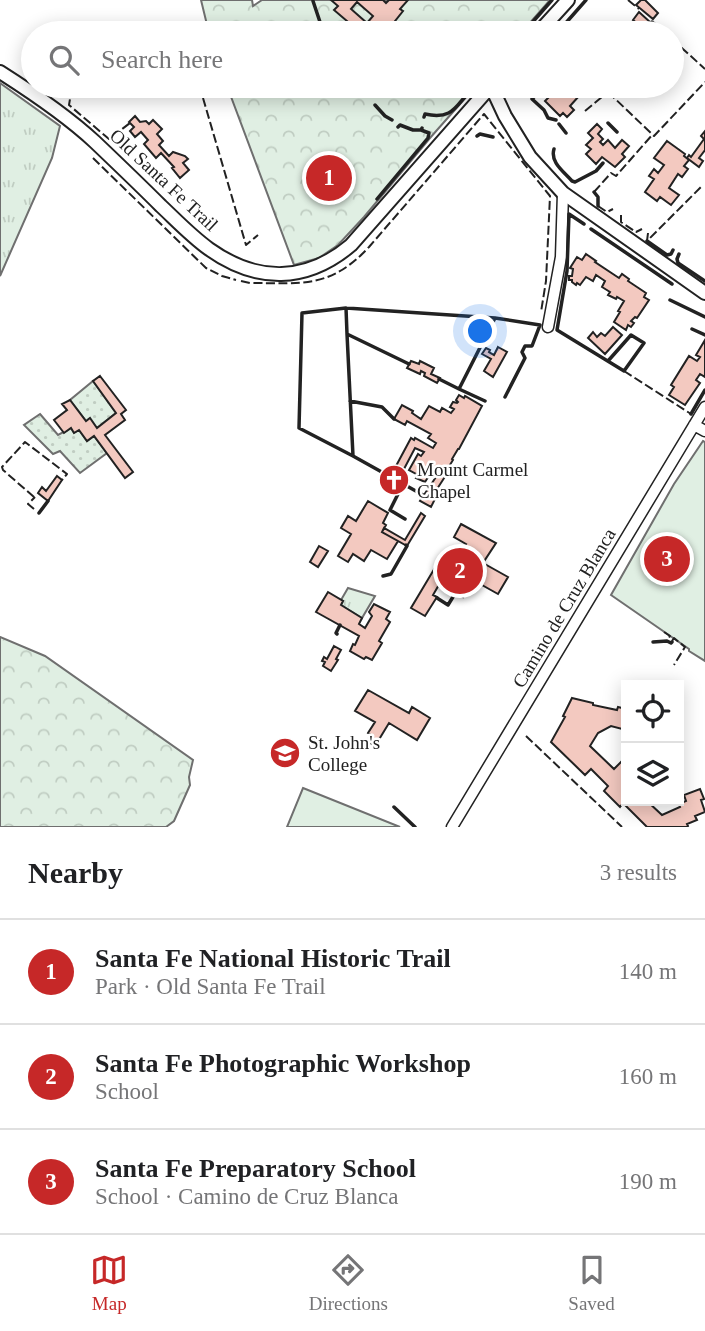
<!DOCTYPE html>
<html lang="en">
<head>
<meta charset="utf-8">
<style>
  body { margin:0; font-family:"Times New Roman",serif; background:#f6f6f6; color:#202124 }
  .controls { position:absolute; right:21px; bottom:21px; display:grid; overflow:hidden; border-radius:0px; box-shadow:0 4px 18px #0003 }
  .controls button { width:63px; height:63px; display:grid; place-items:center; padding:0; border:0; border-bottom:2px solid #e0e0e0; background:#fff; color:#202124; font:35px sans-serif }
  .you { position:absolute; left:481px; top:332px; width:24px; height:24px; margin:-18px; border:5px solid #fff; border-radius:50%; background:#1a73e8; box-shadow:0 0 0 10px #1a73e833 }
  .badge { display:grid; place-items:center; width:46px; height:46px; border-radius:50%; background:#c62828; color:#fff; font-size:23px; font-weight:700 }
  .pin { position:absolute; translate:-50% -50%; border:4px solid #fff; box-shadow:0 2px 7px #0006 }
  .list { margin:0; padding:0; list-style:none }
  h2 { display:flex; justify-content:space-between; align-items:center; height:91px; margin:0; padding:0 28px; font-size:30px }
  h2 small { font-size:23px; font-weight:400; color:#757577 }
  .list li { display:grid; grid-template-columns:46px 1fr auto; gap:21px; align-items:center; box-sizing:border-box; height:105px; padding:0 28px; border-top:2px solid #e0e0e0 }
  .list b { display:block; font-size:26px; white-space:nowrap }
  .list p { margin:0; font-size:23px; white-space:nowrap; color:#757577 }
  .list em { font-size:23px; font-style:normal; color:#757577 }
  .icon { flex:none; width:38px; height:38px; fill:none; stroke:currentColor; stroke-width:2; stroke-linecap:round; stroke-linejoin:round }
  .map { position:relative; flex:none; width:705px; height:827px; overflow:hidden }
  .search { position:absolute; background:#fff; box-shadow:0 4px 18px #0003; left:21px; right:21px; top:21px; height:77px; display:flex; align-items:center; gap:18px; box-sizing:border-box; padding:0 24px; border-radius:38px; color:#757577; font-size:26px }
  .sheet { height:406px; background:#fff }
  nav { display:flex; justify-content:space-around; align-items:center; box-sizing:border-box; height:98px; border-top:2px solid #e0e0e0; background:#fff; font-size:19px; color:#757577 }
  nav a { display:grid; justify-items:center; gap:4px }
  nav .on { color:#c62828 }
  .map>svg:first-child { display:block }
</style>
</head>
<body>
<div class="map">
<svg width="705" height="827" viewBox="0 0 705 827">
  <defs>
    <pattern id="grass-tufts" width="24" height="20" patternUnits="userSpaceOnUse" patternTransform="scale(1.75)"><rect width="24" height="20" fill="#e0efe3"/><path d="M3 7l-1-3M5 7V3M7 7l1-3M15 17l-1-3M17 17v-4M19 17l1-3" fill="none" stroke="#c0cdc2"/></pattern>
    <pattern id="forest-crowns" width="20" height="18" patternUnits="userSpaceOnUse" patternTransform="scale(1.75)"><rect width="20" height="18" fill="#e0efe3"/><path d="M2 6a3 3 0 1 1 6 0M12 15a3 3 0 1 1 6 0" fill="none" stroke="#c0cdc2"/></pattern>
    <pattern id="garden-dots" width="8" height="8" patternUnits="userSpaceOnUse" patternTransform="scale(1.75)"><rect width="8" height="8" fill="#e0efe3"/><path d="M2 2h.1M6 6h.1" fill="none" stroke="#c0cdc2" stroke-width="1.8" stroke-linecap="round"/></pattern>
  </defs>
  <rect width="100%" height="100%" fill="#fff"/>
  <path fill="url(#grass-tufts)" stroke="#6f6f6f" stroke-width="2" d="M0,83l60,43 -8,32 -52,118z
    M348,588l27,8 -13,22 -21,-13 2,-4 -2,-1z"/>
  <path fill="url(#forest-crowns)" stroke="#6f6f6f" stroke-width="2" d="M201,0h51l1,6 9,-6h288l-29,33h-312z
    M227,86h249l-46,52 -66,79 -26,28 -19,13 -25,7z
    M0,637l45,19 148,104 -4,17 1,8 -16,36 -8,6h-166z"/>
  <path fill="url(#garden-dots)" stroke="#6f6f6f" stroke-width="2" d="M93,381l23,32 -19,15 -11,-7 -16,-21z
    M40,414l18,21 13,-7 3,5 5,-3 8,11 7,-5 13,17 -27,20 -20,-22 -7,3 -29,-29z"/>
  <path fill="#e0efe3" stroke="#6f6f6f" stroke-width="2" d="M703,441l2,1v219l-16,-10v-2l-78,-54 63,-111z
    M303,788l97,39h-113z"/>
  <path fill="#f3c9c0" stroke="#222" stroke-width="2" fill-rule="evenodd" d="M331,0h52l3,3 3,-3h19l-8,9 3,2 -12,15 -1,1 -3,-3 -8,9h-18l-27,-23 4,-4zM357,2l16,14 -6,7 -16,-14z
    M641,0h4l13,13 -5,6 -17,-14z
    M639,12l11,10 -6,7 -11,-9z
    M560,86h8l11,10 -9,10 4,4 -7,7 -4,-4 -3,3 -15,-15z
    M135,116l5,6 6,-1 3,3 4,-4 9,9 -5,5 6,7 -4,4 10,11 4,-4 12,4 3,3 -5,4 6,7 -9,8 -8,-10 2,-1 -13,-14 -5,5 -12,-14 4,-4 -7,-8 -6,5 -5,-6 4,-4 -5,-5z
    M597,124l5,5 -4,5 5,5 -3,3 3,3 5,-5 7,8 7,-8 7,6 -7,8 3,3 -10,10 -13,-10 -6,7 -10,-10 5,-5 -5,-4 7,-7 -5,-5z
    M705,131v19l-6,8 4,3 -4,6 -12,-9 2,-3 2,2 13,-18 -3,-3z
    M667,141l18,13 -1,2 5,4 -5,6 4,3 -6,8 -4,-3 -9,14 10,7 -8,10 -11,-8 -3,4 -12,-9 9,-13 -5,-3 5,-7 4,4 6,-8 -10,-7z
    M586,254l10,7 -1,1 24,16 3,-4 7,5 -1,2 18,12 -2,4 5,3 -12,18 -2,-1 -4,4 3,2 -3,4 -3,-2 -2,5 -12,-8 6,-10 -2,-1 6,-10 -7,-4 -1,2 -8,-4 2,-3 -8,-5 3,-6 -9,-6 -3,6 -7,-4 -6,8 -3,-2 -1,2 -4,-3v-2h-3v-4h3l1,-7 -3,-1 7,-11 5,3z
    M613,327l9,8 -17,19 -17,-16 5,-6 4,5 4,-4 4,3z
    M705,340v37l-5,-3 -4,6 4,3 -15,22 -16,-10 5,-8 -3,-2 18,-29 8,5 3,-4 -4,-2z
    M498,347l9,5 -14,25 -9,-6 7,-12 -9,-5 4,-6 4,2 -1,2 5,3z
    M411,361l8,3 1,-3 14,7 -3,6 9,4 -3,5 -13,-7 1,-3 -4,-2 -1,3 -13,-6z
    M100,376l26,34 -5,4 4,6 -20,15 28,37 -8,6 -31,-42 -7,5 -8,-11 -5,3 -3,-5 -7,5 -10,-13 13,-10 -5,-6 8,-4 16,21 4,-3 7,10 19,-15 -23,-32z
    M459,395l5,3 1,-2 17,10 -23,43h-1l-6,10 1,1 -5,8 2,1 -13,20 2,2 -8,16 -11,-6 18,-27 -6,-3 -7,11 -9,-4 2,-3 -9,-5 9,-16 3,2 3,-4 -9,-4 -11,21 -8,-3 15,-28 3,2 1,-2 18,10 3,-5 -8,-5 3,-4 -24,-13 -2,4 -11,-6 8,-14 11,6 -1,2 9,6 8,-13 11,6 2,-4 9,5 3,-4 -4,-2 3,-5 4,1 1,-1 -2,-2z
    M57,476l5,4 -14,21 -10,-8 4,-6 4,4z
    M368,501l20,12 -5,10 3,2 -4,7 16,9 -11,18 -16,-9 -7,11 -11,-7 -5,8 -10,-6 13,-22 -10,-6 7,-12 8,5z
    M421,513l4,3 -18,30 -25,-14 2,-4 21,12z
    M461,524l35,19 -13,20 25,14 -10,17 -25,-14 -10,17 -23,-14 -7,12 4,2 -12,19 -14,-8 25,-42 13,7 17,-29 -12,-7z
    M319,546l9,5 -10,16 -8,-5z
    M328,592l15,9 -2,4 21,13 -3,6 6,4 7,-12 -3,-4 5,-8 16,8 -4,7 4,3 -11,19 3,2 -10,17 -6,-3 -2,2 -14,-8 3,-7 2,1 4,-9 -43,-24z
    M334,646l7,4 -5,9 2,1 -7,11 -8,-5 2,-4 -3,-1 2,-4 3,2z
    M368,690l41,23 3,-6 18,11 -13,22 -28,-17 -14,23 -8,-5 4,-6 -3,-2 7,-11 -20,-11z
    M572,698l21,5v2l24,5 1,-3 8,2v21l-15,-4 -13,7 -8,13 24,23 12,-12v44h21l15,14 18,-8 -1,-3 7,-3 -2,-6 16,-6 4,10 -3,1 4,12 -10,4 2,4 -10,4 1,2 -1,1h-40l-24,-24 -3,4 -16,-16 4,-5 -17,-17 -6,6 -34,-33 14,-25 -2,-1z"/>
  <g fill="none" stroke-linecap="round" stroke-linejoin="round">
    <g stroke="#222" stroke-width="13">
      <path id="minor" d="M548,327l13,-70 2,-64
        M694,425l11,6
        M452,827l253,-420"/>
    </g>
    <g stroke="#222" stroke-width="16">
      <path id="tertiary" d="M538,33l30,-33
        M0,72c33,21 66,43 95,70 22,21 44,42 66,64 15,14 30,30 48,43 48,34 97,34 142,-4l140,-159
        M491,86l14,30 25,41 33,36 142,100"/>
    </g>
    <use href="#minor" stroke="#fff" stroke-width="10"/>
    <use href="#tertiary" stroke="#fff" stroke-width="12"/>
    <path stroke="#222" stroke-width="2" stroke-dasharray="9 3.5" stroke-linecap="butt" d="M628,0l11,9
      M672,39l33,30
      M72,87l-3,18 40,34 21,-16
      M608,92l46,44 51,-54
      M203,98l43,147 12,-10
      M585,111l23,-19 -6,-6
      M93,158l113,110 16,8 14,4
      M594,192l17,-19 5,3 37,-42
      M598,206l9,6 6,-3
      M621,215v7l15,10 6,-3
      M648,233l-1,8 55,-55
      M241,281l9,2c52,0 80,6 119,-36l115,-133 66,82 -4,85 -5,31
      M624,371l67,43
      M34,497l-31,-27 -1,-3 23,-25 42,32 -5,6
      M34,509l-6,-5 7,-7
      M664,632l6,4 -2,3
      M672,641l2,-3 11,9 -11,18
      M526,736l96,91"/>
    <path stroke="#222" stroke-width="3.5" d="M652,22l9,8 -2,1
      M309,33v-6l11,-5 -7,-21
      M523,33l29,-33
      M557,33l29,-33
      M539,86l-1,7 -6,6 12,11 4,8 8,2
      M389,92l3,-6
      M375,105l10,11 7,4
      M424,117l1,-3c32,7 31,-13 51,-28
      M608,123l9,9
      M559,124l7,9
      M398,127l2,-2 13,5h8
      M477,136l3,-2 13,3
      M554,149c-4,13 9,22 18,32l3,1 21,-11 7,-8
      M594,192l4,5v9
      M377,199l51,-61 1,-5 -8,-3 1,-2
      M584,224l-15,-10 -2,57 -10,59 67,41 20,-28 -13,-8 -23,26
      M591,229l81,55
      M647,241l20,14 4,-1 2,-4
      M679,254l-2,5 1,4 27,18
      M670,300l35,17
      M346,308l-44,5 -3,115 54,28 -6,-122
      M692,329l13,6
      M409,364l-62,-30 -1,-26 149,10
      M439,379l20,10
      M350,401l32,6 12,12
      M485,401l-26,-12 36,-71 45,7 -8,21h-7l-3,6 3,6 -20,39
      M691,414l14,-24
      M353,456l70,39
      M399,492l-9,18 15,9
      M39,513l9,-12
      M383,576l8,-2 16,-28 -1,-1
      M437,598l11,7 8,-13
      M337,634l-1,-1 4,-8
      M653,642l14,-1 4,2 1,-1
      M394,807l21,20"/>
  </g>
  <defs>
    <g id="church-disc" transform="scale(1.575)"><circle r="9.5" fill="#c62828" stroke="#fff"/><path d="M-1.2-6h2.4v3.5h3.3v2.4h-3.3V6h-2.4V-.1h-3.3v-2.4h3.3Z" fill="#fff"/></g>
    <g id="university-disc" transform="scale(1.575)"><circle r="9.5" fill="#c62828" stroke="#fff"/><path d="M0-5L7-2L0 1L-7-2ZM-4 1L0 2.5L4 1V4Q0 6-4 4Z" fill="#fff"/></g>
  </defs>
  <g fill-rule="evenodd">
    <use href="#church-disc" x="394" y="480"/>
    <use href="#university-disc" x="285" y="753"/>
  </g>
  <g text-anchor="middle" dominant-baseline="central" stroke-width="5" stroke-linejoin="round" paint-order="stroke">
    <g font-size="19" fill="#222" stroke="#fff">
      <text transform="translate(164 180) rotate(43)">Old Santa Fe Trail</text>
      <text transform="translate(564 608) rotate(-59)">Camino de Cruz Blanca</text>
    </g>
    <g font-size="19" fill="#222" stroke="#fff" text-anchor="start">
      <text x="417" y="469">Mount Carmel<tspan x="417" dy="22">Chapel</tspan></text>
      <text x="308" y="742">St. John's<tspan x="308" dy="22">College</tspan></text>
    </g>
  </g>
</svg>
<div class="controls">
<button><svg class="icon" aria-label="locate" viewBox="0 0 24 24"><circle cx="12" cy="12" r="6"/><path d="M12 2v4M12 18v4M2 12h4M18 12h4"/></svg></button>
<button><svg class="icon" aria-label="layers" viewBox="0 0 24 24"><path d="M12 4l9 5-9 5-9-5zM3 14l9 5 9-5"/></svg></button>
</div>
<div class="you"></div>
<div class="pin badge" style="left:329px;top:178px">1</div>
<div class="pin badge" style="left:460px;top:571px">2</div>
<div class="pin badge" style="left:667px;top:559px">3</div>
<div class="search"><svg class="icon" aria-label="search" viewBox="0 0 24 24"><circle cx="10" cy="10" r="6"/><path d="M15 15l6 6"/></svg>Search here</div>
</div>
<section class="sheet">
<h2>Nearby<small>3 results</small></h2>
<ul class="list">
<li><span class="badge">1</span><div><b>Santa Fe National Historic Trail</b><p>Park · Old Santa Fe Trail</p></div><em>140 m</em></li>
<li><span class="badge">2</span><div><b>Santa Fe Photographic Workshop</b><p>School</p></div><em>160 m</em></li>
<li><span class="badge">3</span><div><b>Santa Fe Preparatory School</b><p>School · Camino de Cruz Blanca</p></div><em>190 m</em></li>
</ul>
</section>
<nav>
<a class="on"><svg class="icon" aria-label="map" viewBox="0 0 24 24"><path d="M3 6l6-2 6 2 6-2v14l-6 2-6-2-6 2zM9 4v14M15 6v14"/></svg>Map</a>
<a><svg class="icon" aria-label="directions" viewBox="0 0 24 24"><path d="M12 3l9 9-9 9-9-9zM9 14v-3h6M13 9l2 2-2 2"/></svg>Directions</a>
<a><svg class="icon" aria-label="saved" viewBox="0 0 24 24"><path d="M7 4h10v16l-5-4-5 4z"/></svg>Saved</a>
</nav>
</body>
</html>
